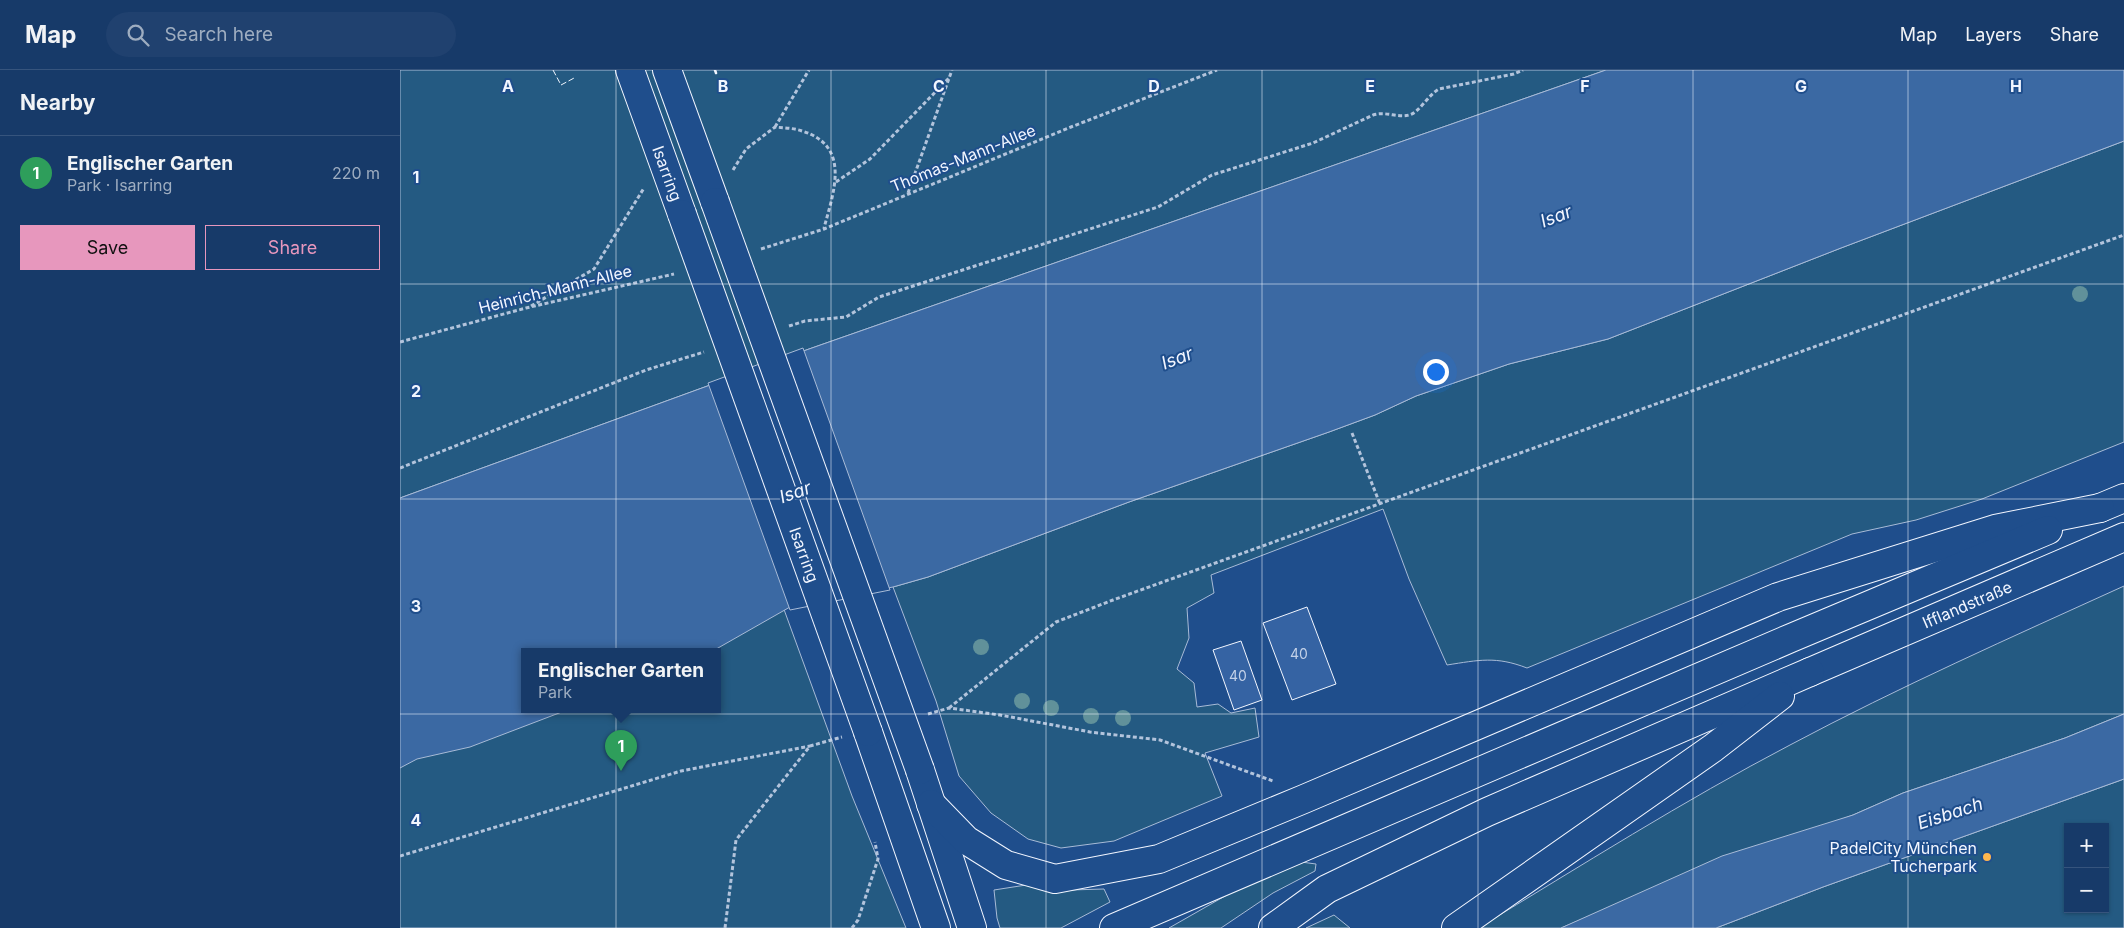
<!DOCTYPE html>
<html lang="en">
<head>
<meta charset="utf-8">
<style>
  body { margin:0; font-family:Inter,sans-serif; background:#20416f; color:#f1f3f6 }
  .controls { position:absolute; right:15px; bottom:15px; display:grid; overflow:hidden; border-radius:0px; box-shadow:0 1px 4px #0004 }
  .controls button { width:45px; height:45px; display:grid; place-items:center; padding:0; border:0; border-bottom:1px solid #36547d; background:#173a69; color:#f1f3f6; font:25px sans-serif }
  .you { position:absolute; left:1035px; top:301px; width:18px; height:18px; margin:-12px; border:4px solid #fff; border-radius:50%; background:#1a73e8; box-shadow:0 0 0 8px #1a73e833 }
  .badge { display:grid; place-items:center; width:32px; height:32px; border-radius:50%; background:#e797bd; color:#fff; font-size:16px; font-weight:700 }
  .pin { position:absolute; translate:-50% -41px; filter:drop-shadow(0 1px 2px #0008) }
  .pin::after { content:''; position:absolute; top:26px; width:18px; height:15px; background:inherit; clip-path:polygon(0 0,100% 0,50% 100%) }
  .popup { position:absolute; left:121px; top:578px; width:200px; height:65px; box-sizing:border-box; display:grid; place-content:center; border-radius:0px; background:#173a69; filter:drop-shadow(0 1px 4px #0005); font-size:16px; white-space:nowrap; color:#9eadc0 }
  .popup b { font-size:19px; color:#f1f3f6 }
  .popup::after { content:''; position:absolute; left:50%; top:100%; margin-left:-10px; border:10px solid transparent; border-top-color:#173a69 }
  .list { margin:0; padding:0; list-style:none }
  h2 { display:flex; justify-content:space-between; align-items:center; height:65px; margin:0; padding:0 20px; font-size:21px }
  h2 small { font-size:16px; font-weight:400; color:#9eadc0 }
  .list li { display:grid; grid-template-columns:32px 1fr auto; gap:15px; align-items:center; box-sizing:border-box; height:75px; padding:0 20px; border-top:1px solid #36547d }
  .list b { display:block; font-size:19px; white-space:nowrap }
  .list p { margin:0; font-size:16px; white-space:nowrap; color:#9eadc0 }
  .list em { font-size:16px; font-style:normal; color:#9eadc0 }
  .actions { display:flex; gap:10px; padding:15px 20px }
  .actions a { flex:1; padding:11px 0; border:1px solid #e797bd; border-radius:0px; text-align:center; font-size:18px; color:#e797bd }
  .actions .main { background:#e797bd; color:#111 }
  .icon { flex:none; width:28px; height:28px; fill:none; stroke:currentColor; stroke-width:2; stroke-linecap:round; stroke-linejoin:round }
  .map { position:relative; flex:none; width:1724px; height:858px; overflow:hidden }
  header { display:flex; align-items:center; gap:30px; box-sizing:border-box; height:70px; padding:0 25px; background:#173a69; border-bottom:1px solid #36547d }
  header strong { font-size:24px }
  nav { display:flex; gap:28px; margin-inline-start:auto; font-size:18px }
  .search { width:350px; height:45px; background:#20416f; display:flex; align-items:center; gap:12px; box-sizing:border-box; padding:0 18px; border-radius:28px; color:#9eadc0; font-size:19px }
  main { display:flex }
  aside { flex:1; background:#173a69 }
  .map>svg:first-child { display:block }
</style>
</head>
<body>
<header>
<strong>Map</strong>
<div class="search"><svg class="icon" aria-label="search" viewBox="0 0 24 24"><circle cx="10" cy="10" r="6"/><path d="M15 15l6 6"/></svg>Search here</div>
<nav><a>Map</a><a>Layers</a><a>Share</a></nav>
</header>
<main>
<aside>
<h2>Nearby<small></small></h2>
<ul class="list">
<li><span class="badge" style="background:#2e9e5b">1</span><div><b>Englischer Garten</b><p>Park · Isarring</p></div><em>220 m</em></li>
</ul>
<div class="actions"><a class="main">Save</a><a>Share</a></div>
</aside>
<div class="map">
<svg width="1724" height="858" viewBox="0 0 1724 858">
  <rect width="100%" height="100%" fill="#1f4e8c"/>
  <path fill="#245a82" stroke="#a8bbd7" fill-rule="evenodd" d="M0,0h1206l-797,279 -409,149z
    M1724,71v301l-142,57 -66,21 -64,14 -325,134c-31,-12 -48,-8 -80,-3l-38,-86 -26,-70 -172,66 3,18 -27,15 2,30 -12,31 17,14 3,24 21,-3 13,9 24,-5 4,29 -54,16 17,43 -108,45 -53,7 -33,-9 -37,-26 -32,-37 -23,-75 -43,-114 35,-10 201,-75 200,-70 46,-17 41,-19 93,-32 99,-25 233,-91z
    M1724,516v128l-59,24 -162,55 -50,22 -230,87 -62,26h-83c103,-62 205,-127 312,-183 109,-58 222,-108 334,-159z
    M382,534l70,192 54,132h-506v-182l125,-36h192v-58h-64z
    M1724,709v149h-408l107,-41zM1668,757h37v82h-37z
    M901,792l15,2 -1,7 -42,22 -52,35h-52l63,-36z
    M626,815l44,5 34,-1 6,13 -49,26h-61l-3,-10 -3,-28z
    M934,845l16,13h-44z"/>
  <path fill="#3b69a3" stroke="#a8bbd7" d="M1206,0h518v71l-283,107 -233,91 -99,25 -93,32 -41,19 -46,17 -200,70 -201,75 -35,10 -103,20 -79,45h-186v58h42l-97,37 -53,12 -17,9v-270l409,-149z
    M1724,644v65l-301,108 -107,41h-155l161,-72 131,-41 50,-22 162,-55z"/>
  <path fill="#1f4e8c" stroke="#a8bbd7" d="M403,278l87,242 -100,20 -82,-227z"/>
  <path fill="#3563a3" stroke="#f2f6ff" d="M907,537l29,77 -44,16 -29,-77z
    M841,571l21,59 -28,10 -21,-60z"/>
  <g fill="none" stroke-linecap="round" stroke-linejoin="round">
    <g stroke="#f2f6ff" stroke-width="30">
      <g id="major">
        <path d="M1700,438l24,-10"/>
        <path id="s1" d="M1410,602l314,-135"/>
      </g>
    </g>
    <g stroke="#f2f6ff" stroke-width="30">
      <g id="highway">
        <path id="s2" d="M230,0l52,144"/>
        <path d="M267,0l48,132"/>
        <path d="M468,662l68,196"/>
        <path d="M520,700l52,158"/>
        <path d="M531,734l35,36 40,25 49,14 104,-20 145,-60 474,-202 217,-68 105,-21"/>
        <path d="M714,858l677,-290 257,-108"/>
        <path d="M873,858l54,-39 160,-77 323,-140"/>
        <path d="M1056,858l257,-180 67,-52"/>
      </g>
    </g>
    <path stroke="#b3c4dc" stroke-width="3" stroke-dasharray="4 2.5" stroke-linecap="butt" d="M375,57l34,-57
      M333,100l13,-21 29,-22c9,1 19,1 27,4 49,15 32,60 22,97
      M436,112l34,-23 80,-82
      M508,123l44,-123
      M361,179l63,-20 247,-102 146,-57
      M131,236l63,-37 50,-81
      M389,256l16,-5 41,-4 33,-20 279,-90 54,-32 101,-32 60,-28c13,-4 24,3 36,0 10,-2 19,-20 30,-26l75,-15 9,-4
      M0,272l126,-34 148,-34
      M952,363l28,71
      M0,398l246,-98 58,-18
      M549,638l107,-86 57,-22 1011,-365
      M528,644l21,-6 51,7 90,17 70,8 113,41
      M0,786l281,-85 129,-25
      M325,858l11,-88 74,-94 32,-9
      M452,858l6,-8 20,-61 -3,-17"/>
    <use href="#major" stroke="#1f4e8c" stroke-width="28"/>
    <use href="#highway" stroke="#1f4e8c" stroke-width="28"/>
    <g stroke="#f2f6ff" stroke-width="30" stroke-linecap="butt">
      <g id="highway-bridge">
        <path d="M315,132l205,568"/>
        <path id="s3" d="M282,144l186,518"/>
      </g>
    </g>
    <use href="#highway-bridge" stroke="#1f4e8c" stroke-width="28"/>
    <path stroke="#f2f6ff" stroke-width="1" stroke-dasharray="6 2.5" stroke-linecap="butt" d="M153,0l8,15 15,-8"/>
    <path stroke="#f2f6ff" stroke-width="2.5" d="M315,0l1,3"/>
  </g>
  <g fill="#61919a">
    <circle cx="1680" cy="224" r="8"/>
    <circle cx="581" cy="577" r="8"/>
    <circle cx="622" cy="631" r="8"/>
    <circle cx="651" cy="638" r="8"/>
    <circle cx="691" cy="646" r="8"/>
    <circle cx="723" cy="648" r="8"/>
  </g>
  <path fill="none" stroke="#f2f6ff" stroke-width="1" stroke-opacity="0.55" d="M216,0v858M431,0v858M646,0v858M862,0v858M1078,0v858M1293,0v858M1508,0v858M0,214h1724M0,429h1724M0,644h1724"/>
  <circle fill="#ffb74d" stroke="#1f4e8c" stroke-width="2" cx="1587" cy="787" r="5"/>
  <g text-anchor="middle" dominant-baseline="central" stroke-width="4" stroke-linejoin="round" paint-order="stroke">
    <g font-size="14" fill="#c3d1e8">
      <text x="899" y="583">40</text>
      <text x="838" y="605">40</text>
    </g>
    <g font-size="16" fill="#f2f6ff" stroke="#1f4e8c">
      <text transform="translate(563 88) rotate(-22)">Thomas-Mann-Allee</text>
      <text stroke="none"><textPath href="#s2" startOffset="110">Isarring</textPath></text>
      <text transform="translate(155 219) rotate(-14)">Heinrich-Mann-Allee</text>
      <text stroke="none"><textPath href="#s3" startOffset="362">Isarring</textPath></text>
      <text stroke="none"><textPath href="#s1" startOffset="171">Ifflandstraße</textPath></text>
    </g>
    <g font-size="16" fill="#f2f6ff" stroke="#1f4e8c" text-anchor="end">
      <text x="1577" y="778">PadelCity München<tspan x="1577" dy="18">Tucherpark</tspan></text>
    </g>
    <g font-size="18" font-style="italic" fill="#f2f6ff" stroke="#1f4e8c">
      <text transform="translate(1156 146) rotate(-21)">Isar</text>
      <text transform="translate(777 288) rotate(-21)">Isar</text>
      <text transform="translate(395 422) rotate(-19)">Isar</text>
      <text transform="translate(1550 743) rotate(-18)">Eisbach</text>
    </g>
  </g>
  <g font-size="16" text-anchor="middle" font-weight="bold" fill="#f2f6ff" stroke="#1f4e8c" stroke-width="4" stroke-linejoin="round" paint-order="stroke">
    <text x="108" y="22">A</text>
    <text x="323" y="22">B</text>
    <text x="539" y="22">C</text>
    <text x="754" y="22">D</text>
    <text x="970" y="22">E</text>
    <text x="1185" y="22">F</text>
    <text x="1401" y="22">G</text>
    <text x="1616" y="22">H</text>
    <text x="16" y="113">1</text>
    <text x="16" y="327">2</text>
    <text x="16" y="542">3</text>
    <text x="16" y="756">4</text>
  </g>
</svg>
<div class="controls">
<button>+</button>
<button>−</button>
</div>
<div class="you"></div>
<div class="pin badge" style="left:221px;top:701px;background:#2e9e5b">1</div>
<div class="popup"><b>Englischer Garten</b>Park</div>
</div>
</main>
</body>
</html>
